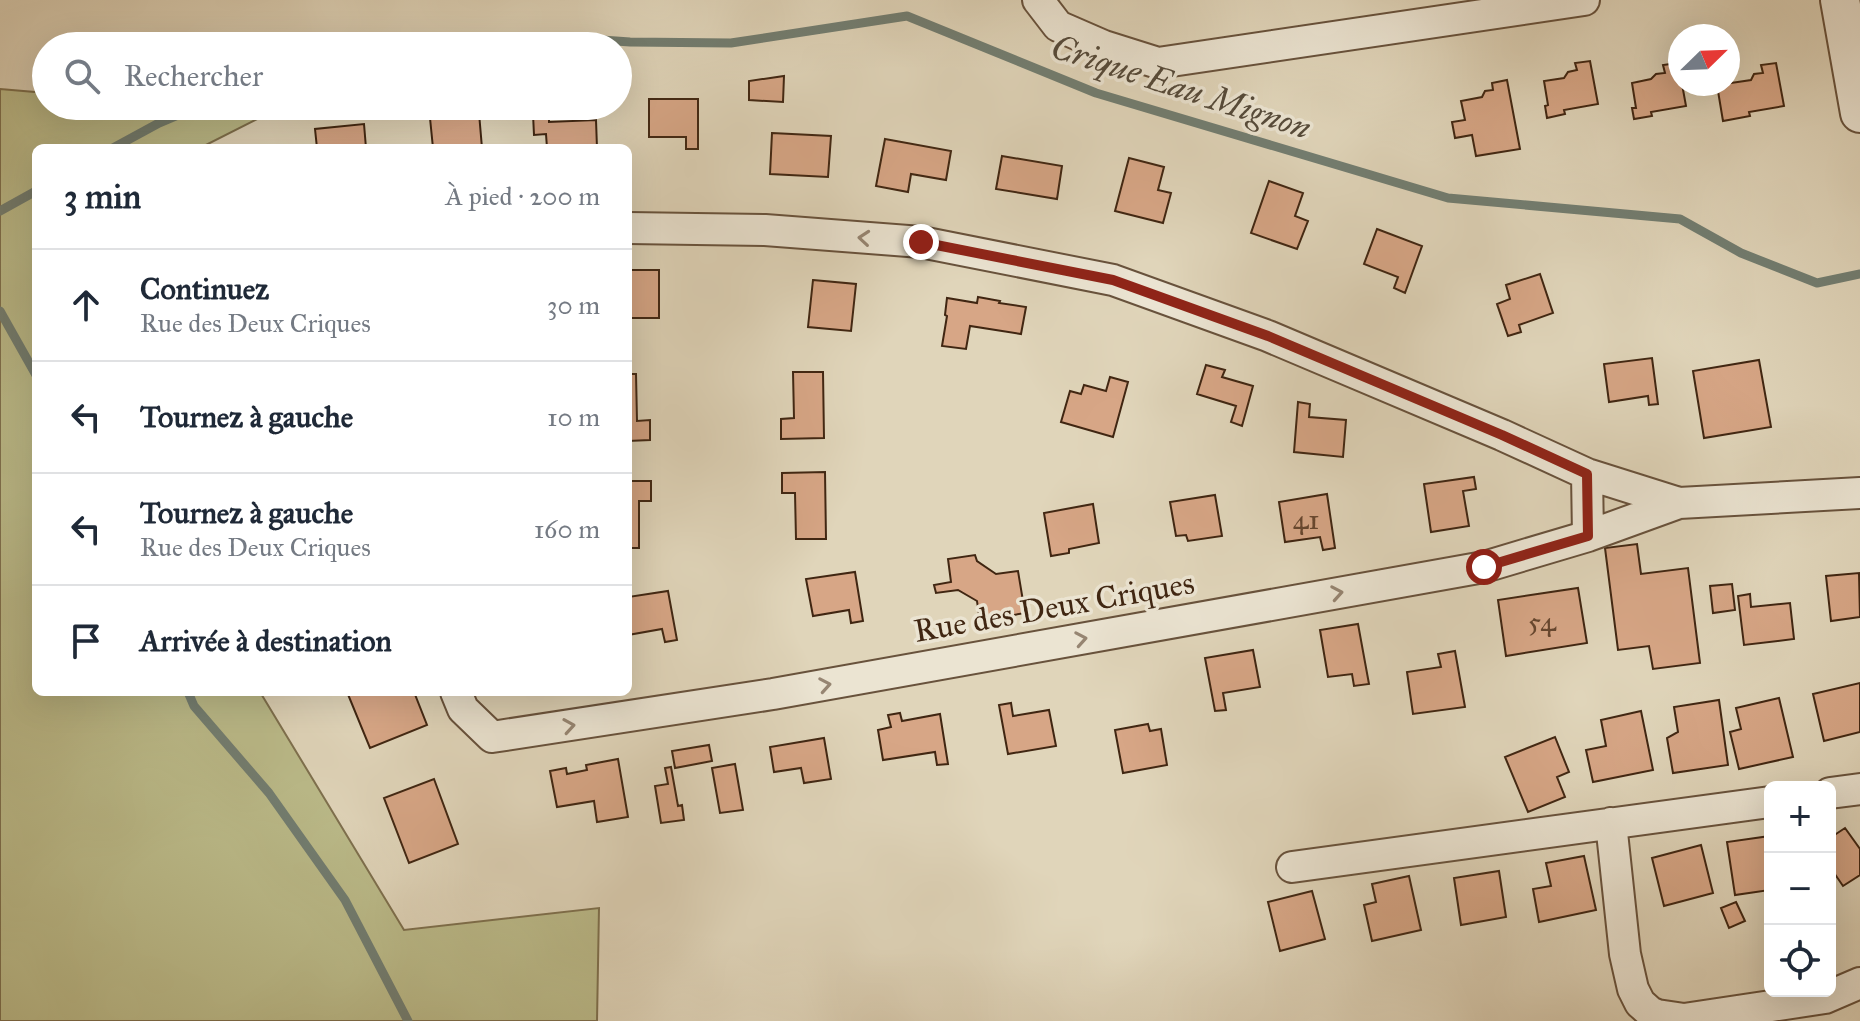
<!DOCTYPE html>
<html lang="fr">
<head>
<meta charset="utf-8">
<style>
  body { margin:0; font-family:"IM FELL Great Primer",serif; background:#f6f6f7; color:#1f2937 }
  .controls { position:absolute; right:24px; bottom:24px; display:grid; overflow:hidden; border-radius:12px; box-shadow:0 8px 32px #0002 }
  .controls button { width:72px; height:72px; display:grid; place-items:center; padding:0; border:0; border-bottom:2px solid #e0e1e3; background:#fff; color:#1f2937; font:40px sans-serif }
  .compass { position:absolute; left:1668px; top:24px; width:72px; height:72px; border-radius:50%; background:#fff; box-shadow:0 8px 32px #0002; rotate:67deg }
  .stop { position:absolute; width:24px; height:24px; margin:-18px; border:6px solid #8f2418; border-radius:50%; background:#fff }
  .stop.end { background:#8f2418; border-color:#fff; box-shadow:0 2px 8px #0008 }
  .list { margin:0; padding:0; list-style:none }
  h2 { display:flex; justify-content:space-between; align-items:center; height:104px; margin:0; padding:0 32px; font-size:34px }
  h2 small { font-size:26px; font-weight:400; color:#747a83 }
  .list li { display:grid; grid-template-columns:52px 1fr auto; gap:24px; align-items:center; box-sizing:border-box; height:112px; padding:0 32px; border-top:2px solid #e0e1e3 }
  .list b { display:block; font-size:30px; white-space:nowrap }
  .list p { margin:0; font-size:26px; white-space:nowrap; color:#747a83 }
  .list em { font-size:26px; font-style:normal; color:#747a83 }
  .icon { flex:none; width:44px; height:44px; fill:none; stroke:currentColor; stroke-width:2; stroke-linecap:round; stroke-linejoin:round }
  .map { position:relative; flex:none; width:1860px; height:1021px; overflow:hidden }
  .search { position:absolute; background:#fff; box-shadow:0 8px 32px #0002; left:32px; top:32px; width:600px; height:88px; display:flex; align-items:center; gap:20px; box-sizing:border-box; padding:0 28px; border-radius:44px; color:#747a83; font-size:30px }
  .panel { position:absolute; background:#fff; box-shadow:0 8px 32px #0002; left:32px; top:144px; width:600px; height:552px; border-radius:12px }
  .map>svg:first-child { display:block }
</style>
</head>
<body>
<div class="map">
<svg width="1860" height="1021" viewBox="0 0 1860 1021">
  <rect width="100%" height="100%" fill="#e0d5ba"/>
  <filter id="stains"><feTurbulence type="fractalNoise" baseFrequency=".0025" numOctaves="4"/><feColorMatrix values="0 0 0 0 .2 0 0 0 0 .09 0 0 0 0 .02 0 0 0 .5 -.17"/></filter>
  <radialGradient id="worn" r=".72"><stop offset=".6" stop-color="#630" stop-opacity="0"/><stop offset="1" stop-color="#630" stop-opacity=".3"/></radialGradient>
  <path fill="#bbbb8a" stroke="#7e704e" stroke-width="2" d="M0,89l46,4v13h237l-83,42h-164v544h224l144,238 195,-22 -2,113h-597z"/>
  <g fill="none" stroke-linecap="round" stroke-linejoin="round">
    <path stroke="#727e72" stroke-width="9" d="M476,46l84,-9 70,5 101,1 176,-27 189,77 352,105 232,21 61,34 76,30 43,-9
      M113,148l46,-25 40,-17
      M0,211l36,-20
      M0,311l36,64
      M188,692l6,14 75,87 76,107 63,121"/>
  </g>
  <path fill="#d7a686" stroke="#402612" stroke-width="2" d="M1590,61l8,43 -34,6 1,4 -18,4 -2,-12 3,-1 -4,-24 20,-3 4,-6 9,-2 -2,-7z
    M1678,63l2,21h2l4,22 -35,6 1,4 -18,3 -2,-11h4l-4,-25 19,-4 5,-5 9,-1 -2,-8z
    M1776,63l8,43 -35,6 1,4 -27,5 -6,-36 34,-5 3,-6 9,-1 -2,-8z
    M784,76l-1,26 -34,-2v-19z
    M1507,80l13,69 -44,7 -4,-21 -17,3 -3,-16 13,-2 -4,-19 21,-4 3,-6 8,-1 -1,-7z
    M649,99h49v50h-12v-12h-37z
    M479,113l3,35h-49l-3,-30z
    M549,113v9l47,-2 1,28h-50l-1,-14 -12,1 -1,-21z
    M364,124l2,24h-49l-2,-19z
    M772,133l59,3 -3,41 -58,-3z
    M885,139l66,12 -5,29 -35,-6 -3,18 -32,-6z
    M1002,156l60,10 -5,33 -61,-10z
    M1129,158l35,9 -6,23 13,3 -8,30 -48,-12z
    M1269,181l34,12 -8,23 13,5 -11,28 -46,-16z
    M1377,229l45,17 -17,47 -11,-5 4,-11 -34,-13z
    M628,270h31v48h-31z
    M1540,274l13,39 -34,12 2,7 -13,4 -11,-32 13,-5 -4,-14z
    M813,280l43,4 -5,47 -43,-4z
    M978,297l22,4 -1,2 27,4 -5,27 -51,-8 -4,23 -24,-3 5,-30 -2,-1 2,-17 30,5z
    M1652,358l6,46 -9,1 -1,-9 -39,6 -5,-38z
    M1759,360l12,67 -67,11 -11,-67z
    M1206,365l19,5 -3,7 31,9 -11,40 -11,-4 5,-16 -39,-12z
    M793,372h30l1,66 -43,1v-20l13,-1z
    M628,374h8l1,47 13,-1v20l-22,1z
    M1110,377l18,5 -15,55 -52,-15 9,-31 11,3 3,-9 22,6z
    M1298,402l12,2 -1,13 37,3 -3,37 -49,-5z
    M825,472l1,67h-30l-1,-46h-13v-20z
    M1474,477l2,12 -13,2 6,35 -38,6 -7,-48z
    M628,481h23v20h-12v47h-11z
    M1327,494l8,54 -12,2 -3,-13 -35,5 -6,-40z
    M1215,495l7,41 -34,5 -2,-6 -10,1 -6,-34z
    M1093,504l6,39 -30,6v4l-18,3 -7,-43z
    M1637,544l4,30 47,-6 12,95 -47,6 -4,-23 -31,4 -13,-102z
    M975,555l2,6 19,13 22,-3 7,42 -45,8 -3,-20 -19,-11 -22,3 -2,-8 17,-3 -3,-23z
    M855,572l8,49 -12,2 -2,-13 -36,6 -7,-37z
    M1859,573l1,44 -29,4 -5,-45z
    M1732,584l3,26 -22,3 -3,-27z
    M1578,588l9,55 -81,13 -8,-56z
    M668,591l9,49 -12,2 -3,-13 -34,6v-38z
    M1750,594l1,13 39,-4 4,36 -50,6 -6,-49z
    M1358,624l11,60 -15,2 -2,-12 -24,3 -8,-47z
    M1253,650l7,37 -37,6 3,17 -11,1 -10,-53z
    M1455,651l10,56 -52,7 -6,-42 34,-5 -3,-13z
    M1860,683v49l-36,9 -11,-47z
    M347,692h67l13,33 -57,23z
    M1779,698l14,59 -54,12 -9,-37 11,-3 -5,-21z
    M1719,700l9,65 -55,8 -6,-35 11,-6 -4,-25z
    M1011,703l2,13 36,-6 7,36 -48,8 -9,-49z
    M1641,711l12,59 -60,12 -7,-32 20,-4 -5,-26z
    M900,713l2,8 38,-7 8,50 -11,1 -2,-13 -52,8 -5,-30 13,-3 -3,-12z
    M1148,724l2,7 11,-2 6,36 -44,8 -8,-43z
    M1555,737l14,35 -12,5 8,20 -37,15 -23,-55z
    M824,738l7,41 -27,4 -3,-15 -27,4 -4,-25z
    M709,745l3,16 -37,7 -3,-17z
    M618,759l10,58 -31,5 -3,-21 -37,6 -7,-36 16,-3 1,6 20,-4 -1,-5z
    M735,764l8,46 -23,3 -8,-45z
    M671,767l7,39 4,-1 2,15 -23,3 -6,-37 13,-2 -3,-16z
    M434,779l24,65 -49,19 -25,-65z
    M1845,828l15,21v26l-17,11 -13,-19v-29z
    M1770,836v54l-35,5 -8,-53z
    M1701,845l12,48 -49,13 -12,-48z
    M1584,856l12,54 -57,12 -6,-33 18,-3 -5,-23z
    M1499,871l7,46 -45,8 -7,-47z
    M1409,876l12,54 -49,11 -8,-36 12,-3 -4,-18z
    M1312,891l13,48 -45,12 -12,-49z
    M1736,902l9,19 -16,7 -8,-20z"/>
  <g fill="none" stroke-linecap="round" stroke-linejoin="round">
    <g stroke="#68523c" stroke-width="34">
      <path id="minor" d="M1038,0l20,26 46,20 54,17 426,-63
        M628,228l137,2 156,12 192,38 155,56 234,99 85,39 92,29
        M1587,474l1,62
        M456,692l7,17 29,28 281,-43 711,-127 104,-31 91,-33 181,-10
        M1830,793l30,-4
        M1611,823l14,131 8,35 7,14 10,9 7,3 27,4 141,-21 35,-15
        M1292,867l478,-65"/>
    </g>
    <g stroke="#68523c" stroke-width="42">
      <path id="tertiary" d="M1840,0l20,113"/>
    </g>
    <use href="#minor" stroke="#ebe4d2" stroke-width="30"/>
    <use href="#tertiary" stroke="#ebe4d2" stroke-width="38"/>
  </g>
  <defs><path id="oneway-chevron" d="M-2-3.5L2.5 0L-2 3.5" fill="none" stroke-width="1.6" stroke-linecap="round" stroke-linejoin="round" transform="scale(2)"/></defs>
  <g stroke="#968572">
    <use href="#oneway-chevron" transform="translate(864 238) rotate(-175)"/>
    <use href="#oneway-chevron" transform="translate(1337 593) rotate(-10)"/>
    <use href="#oneway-chevron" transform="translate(1081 639) rotate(-10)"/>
    <use href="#oneway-chevron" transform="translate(825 685) rotate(-10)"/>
    <use href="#oneway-chevron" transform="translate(569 726) rotate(-9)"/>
  </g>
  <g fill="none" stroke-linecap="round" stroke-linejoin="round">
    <path stroke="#8f2418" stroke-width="10" d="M921,242l192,38 155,56 234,99 85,39 1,62 -104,31"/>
  </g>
  <g text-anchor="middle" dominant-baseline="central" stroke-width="7" stroke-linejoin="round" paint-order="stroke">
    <g font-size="28" fill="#66462f">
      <text x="1306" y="519">41</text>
      <text x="1542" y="621">54</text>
    </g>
    <g font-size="32" fill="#402612" stroke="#ebe4d2">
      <text transform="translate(1054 607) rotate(-10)">Rue des Deux Criques</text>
    </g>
    <g font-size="34" font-style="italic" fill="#554a3a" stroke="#ebe4d2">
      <text transform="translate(1181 87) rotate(18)">Crique Eau Mignon</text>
    </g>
  </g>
  <rect width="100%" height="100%" filter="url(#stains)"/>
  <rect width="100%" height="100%" fill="url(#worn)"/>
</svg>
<div class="controls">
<button>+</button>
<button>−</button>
<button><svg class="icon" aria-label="locate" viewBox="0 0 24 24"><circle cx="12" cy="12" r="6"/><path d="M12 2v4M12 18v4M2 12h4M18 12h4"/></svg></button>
</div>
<svg class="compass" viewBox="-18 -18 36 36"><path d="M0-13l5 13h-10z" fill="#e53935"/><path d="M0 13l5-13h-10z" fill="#747a83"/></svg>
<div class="stop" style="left:1484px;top:567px"></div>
<div class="stop end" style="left:921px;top:242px"></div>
<div class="search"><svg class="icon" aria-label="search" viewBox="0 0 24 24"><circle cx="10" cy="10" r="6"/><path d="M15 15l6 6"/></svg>Rechercher</div>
<section class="panel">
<h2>3 min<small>À pied · 200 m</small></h2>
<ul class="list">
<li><svg class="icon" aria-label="ahead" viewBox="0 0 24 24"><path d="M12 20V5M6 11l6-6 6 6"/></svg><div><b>Continuez</b><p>Rue des Deux Criques</p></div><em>30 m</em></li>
<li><svg class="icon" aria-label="left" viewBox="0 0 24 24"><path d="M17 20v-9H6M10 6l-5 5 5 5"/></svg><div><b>Tournez à gauche</b></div><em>10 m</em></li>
<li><svg class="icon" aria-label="left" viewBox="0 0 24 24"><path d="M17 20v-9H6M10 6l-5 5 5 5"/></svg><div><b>Tournez à gauche</b><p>Rue des Deux Criques</p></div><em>160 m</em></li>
<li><svg class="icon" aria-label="arrive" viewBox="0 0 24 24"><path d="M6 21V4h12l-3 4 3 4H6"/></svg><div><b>Arrivée à destination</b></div></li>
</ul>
</section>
</div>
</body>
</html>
